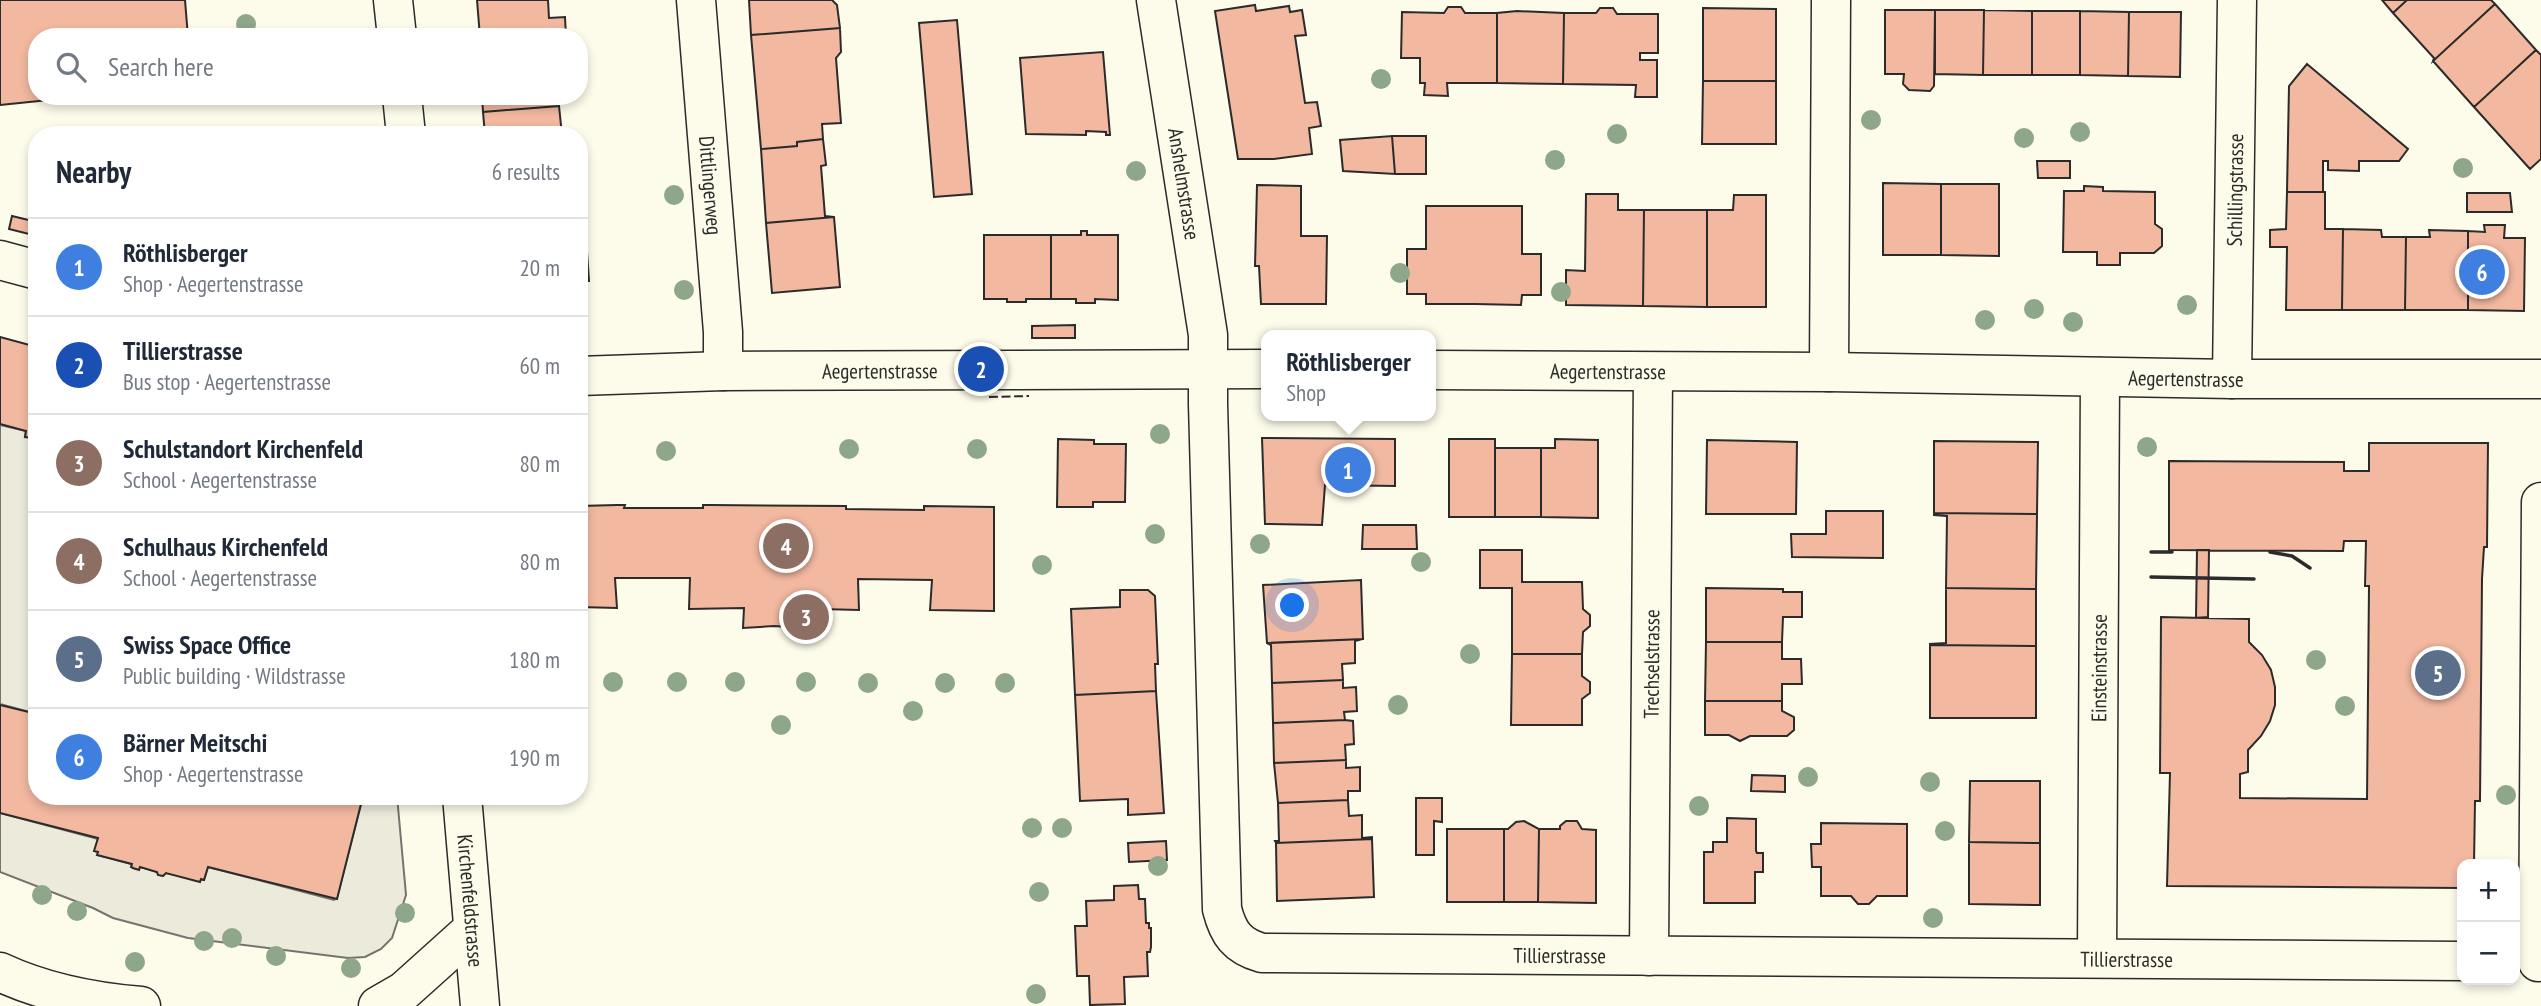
<!DOCTYPE html>
<html lang="en">
<head>
<meta charset="utf-8">
<style>
  body { margin:0; font-family:"PT Sans Narrow",sans-serif; background:#f6f6f7; color:#1f2937 }
  .controls { position:absolute; right:21px; bottom:21px; display:grid; overflow:hidden; border-radius:14px; box-shadow:0 4px 10px #0003 }
  .controls button { width:63px; height:63px; display:grid; place-items:center; padding:0; border:0; border-bottom:2px solid #e0e1e3; background:#fff; color:#1f2937; font:35px sans-serif }
  .you { position:absolute; left:1293px; top:606px; width:24px; height:24px; margin:-18px; border:5px solid #fff; border-radius:50%; background:#1a73e8; box-shadow:0 0 0 10px #1a73e833 }
  .badge { display:grid; place-items:center; width:46px; height:46px; border-radius:50%; background:#c62828; color:#fff; font-size:23px; font-weight:700 }
  .pin { position:absolute; translate:-50% -50%; border:4px solid #fff; box-shadow:0 2px 7px #0006 }
  .popup { position:absolute; left:1261px; top:330px; width:175px; height:91px; box-sizing:border-box; display:grid; place-content:center; border-radius:14px; background:#fff; filter:drop-shadow(0 2px 5px #0005); font-size:23px; white-space:nowrap; color:#747a83 }
  .popup b { font-size:26px; color:#1f2937 }
  .popup::after { content:''; position:absolute; left:50%; top:100%; margin-left:-14px; border:14px solid transparent; border-top-color:#fff }
  .list { margin:0; padding:0; list-style:none }
  h2 { display:flex; justify-content:space-between; align-items:center; height:91px; margin:0; padding:0 28px; font-size:30px }
  h2 small { font-size:23px; font-weight:400; color:#747a83 }
  .list li { display:grid; grid-template-columns:46px 1fr auto; gap:21px; align-items:center; box-sizing:border-box; height:98px; padding:0 28px; border-top:2px solid #e0e1e3 }
  .list b { display:block; font-size:26px; white-space:nowrap }
  .list p { margin:0; font-size:23px; white-space:nowrap; color:#747a83 }
  .list em { font-size:23px; font-style:normal; color:#747a83 }
  .icon { flex:none; width:38px; height:38px; fill:none; stroke:currentColor; stroke-width:2; stroke-linecap:round; stroke-linejoin:round }
  .map { position:relative; flex:none; width:2541px; height:1006px; overflow:hidden }
  .search { position:absolute; background:#fff; box-shadow:0 4px 10px #0003; left:28px; top:28px; width:560px; height:77px; display:flex; align-items:center; gap:18px; box-sizing:border-box; padding:0 24px; border-radius:28px; color:#747a83; font-size:26px }
  .panel { position:absolute; background:#fff; box-shadow:0 4px 10px #0003; left:28px; top:126px; width:560px; height:679px; border-radius:28px }
  .map>svg:first-child { display:block }
</style>
</head>
<body>
<div class="map">
<svg width="2541" height="1006" viewBox="0 0 2541 1006">
  <rect width="100%" height="100%" fill="#fdfbea"/>
  <path fill="#eceadb" stroke="#74746e" stroke-width="2" d="M0,425l26,6 -1,6 12,1v234l-3,12 3,1v29l-37,-10z
    M354,796h43l9,99 -14,43 -11,11 -16,8 -17,1 -160,-20 -75,-20 -20,-10 -93,-36v-59l98,26 -3,12 3,1v3l33,9 2,4 5,1 3,-2 16,5 1,3 5,1 3,-3 38,7 4,-13 126,33 3,-2 25,-98z"/>
  <path fill="#f2b8a0" stroke="#2b2b2b" stroke-width="2" d="M0,0h185l3,37h-151v59h51l-88,9z
    M477,0h71l1,18 16,-1 1,20h-86z
    M749,0h83l5,5 3,23 -89,7z
    M2382,0h25l-14,13z
    M2407,0h84l4,4 -62,57 1,-3 -41,-45z
    M2495,4l41,46 -62,57 -41,-46z
    M1255,5l1,6 33,-5 1,6 12,-2 4,25 -11,1 10,67 12,-1 4,24 -12,2 3,26 -38,5h-36l-23,-148z
    M1448,7h13l4,6h32v70h-50l1,13 -24,-1 1,-12h-5v-25h-19l1,-46 42,1z
    M1600,8h13l4,6h41v39h-18v7h17v37h-22l1,-12 -73,-1 1,-71h32z
    M1703,8l73,1v72h-73z
    M1885,10h50l-1,76 -4,5 -21,-1 -6,-6 1,-10h-19z
    M1935,10h49l-1,65 -48,-1z
    M1984,10l48,1v64h-49z
    M1517,11l47,2 -1,71 -66,-1v-70z
    M2032,11h48v64h-48z
    M2080,11l49,1 -1,64 -48,-1z
    M2129,12h52l-1,65 -52,-1z
    M957,20l15,174 -38,3 -15,-174z
    M840,28l1,24 -5,6 5,65 -19,1 1,15 -26,3v4l-36,3 -10,-114z
    M2536,50l5,5v104l-11,10 -56,-62z
    M1103,52l7,83h-4v-3l-20,-1v4l-60,-1 -6,-76z
    M2307,64l101,85 -9,12h-40v10l-31,-1v-9h-5v31h-36l2,-106z
    M1703,81h73v63h-74z
    M482,96h77v10l-76,6z
    M559,106l3,29h-77l-2,-23z
    M1392,136l3,38 -52,-3 -3,-31z
    M1392,136h34v38h-31z
    M823,139l3,26 -5,1 4,50 9,1 -68,6 -5,-74 36,-3v-4z
    M2037,161h33v17h-32z
    M1883,183l58,1v71h-58z
    M1941,184h58v72l-58,-1z
    M1257,185l44,1v50h26l-1,68h-65l-2,-38h-4z
    M2084,186l19,1v4l52,1v32l7,5v17l-8,7h-34v12h-23v-13h-34l1,-61h20z
    M2287,192h38v37h18l-1,81h-56l1,-63h-17v-17l16,-1z
    M2467,193h43l2,19h-45z
    M1586,194h32v16h26l-1,96 -77,-1v-35l19,1z
    M1734,195h32v112h-59v-97h26z
    M1426,206h96v48h19v41h-19l-1,10 -46,-1h-49v-10h-19v-45h19z
    M1644,210h63v97l-64,-1z
    M12,216l25,6v14l-28,-7z
    M834,217l6,70 -68,6 -6,-70z
    M2484,225h21l-1,13h21l-1,73 -56,-1v-79l17,1z
    M2343,229l38,1 1,7h24l-1,73h-63z
    M2429,230l39,1v79h-63l1,-73h24z
    M1081,231h6v4h31v65l-23,-1v4h-19v-4h-25v-64h30z
    M984,235h67v64h-25v3h-19v-3h-23z
    M587,252l2,29h-10v-28z
    M1075,325v13h-43v-12z
    M0,337l37,10v91l-12,-1 1,-6 -26,-7z
    M1262,438l133,1v47l-70,-1 -3,40 -57,-1z
    M1058,439l36,1v4h32l-1,58h-32v5h-36z
    M1449,439h46v78h-46z
    M1555,439l43,1v78l-57,-1v-69h14z
    M1707,440l90,2 -1,72h-90z
    M1934,441l104,1 -1,72 -103,-1z
    M2369,443h119l-1,104h-3l-2,32 -2,222h-5l-1,63h-12v24l-295,-2 3,-113h-10l1,-156 88,2v23l13,13 9,15 4,17v18l-5,16 -9,15 -13,14v22l-8,2v24l127,1 2,-213h-4l1,-45h-22l-1,10 -174,-1v-89l175,1v9h25z
    M1495,448h46v69h-46z
    M617,505h8l-1,3h79v-3h8l135,1v3l78,1v-4l70,1v104l-64,-1 2,-30 -74,-1 1,31 -38,-1v14h-17v5l-30,-2 -31,2 1,-20 -55,1 1,-31h-75l2,30 -38,-1v-101z
    M1826,511h57v47l-91,-1 -1,-23h35z
    M1934,513l103,1 -1,75 -90,-1 1,-72 -13,-1z
    M1363,525h53l1,24h-55z
    M1480,550h42v32h60l1,27 7,6v11l-7,6 -1,22h-70v-66h-32z
    M2197,550h12l-1,67 -12,1z
    M1361,580l2,59 -96,4 -4,-58z
    M1706,588l77,1v3h19v25h-19l-1,25h-76z
    M1946,588l90,1v57l-106,-1v-1l16,-1z
    M1120,590h28l7,6 3,68h-3l1,27 -81,4 -4,-86 49,-2z
    M1363,639l-8,2v22l-13,1 1,16 -71,3 -1,-38 -4,-2z
    M1706,642h76v17h19l1,25h-20v17h-77z
    M1930,645l106,1v72h-106z
    M1512,654h70v22l8,6v11l-8,6v26h-71z
    M1343,680v8l13,-1 1,24 -13,1 1,8 -72,3 -1,-40z
    M1156,691l8,122 -36,2v-16l-48,2 -5,-106z
    M1705,701h77v10l12,6v13l-7,6h-37l-10,5 -11,-6h-24z
    M0,705l37,9v82l324,2 1,2 -25,99 -129,-32 -4,13 -3,-1 -1,3 -34,-9 -3,3 -5,-1 -1,-3 -17,-5 -1,3 -6,-2 -2,-1 1,-3 -35,-9 1,-3 -4,-1 4,-13 -98,-25z
    M1345,720l8,1 1,23 -9,1 1,15 -72,3 -1,-40z
    M1346,760v8l14,-1v24h-12v9l-70,3 -4,-40z
    M1752,775l33,1v16l-34,-1z
    M1970,781h70v62l-71,-1z
    M1416,798h26v24l-8,-1v34h-18z
    M1348,800l1,16 13,-1v23l10,-1v2l-96,4 -1,-2h4l-1,-38z
    M1727,818l29,1v32l1,2h6v19h-8v31h-51v-51h9v-10h14z
    M1524,821l15,8 -1,73h-34v-73h4l8,-7z
    M1566,821h11l5,8 14,1v73l-58,-1 1,-73h21v-3z
    M1821,823l86,1v72h-30l-8,8h-11l-7,-8h-30v-29h-9l-1,-23h10z
    M1447,829h57v73h-57z
    M1372,839l2,58 -97,4 -1,-58z
    M1166,841l1,19 -38,2 -1,-19z
    M1969,842l71,1v62l-71,-1z
    M1138,885l1,14h6l1,24h3v5h2v19l-1,5h-3l1,24 -24,1 1,27 -35,1 -1,-29h-12l-2,-50h12l-1,-25 28,-1v-14z"/>
  <g fill="none" stroke-linecap="round" stroke-linejoin="round">
    <g stroke="#2b2b2b" stroke-width="41">
      <g id="minor">
        <path id="s1" d="M696,0l27,332v39"/>
        <path id="s2" d="M1156,0l52,335v69l14,505c6,24 15,37 40,44l1200,8"/>
        <path d="M0,260l37,10"/>
        <path id="s3" d="M1430,370l399,2 403,7h309"/>
        <path d="M1829,372l2,-372"/>
        <path id="s4" d="M579,376l144,-5 543,-2"/>
        <path id="s5" d="M2232,379l5,-379"/>
        <path id="s6" d="M1649,956l4,-584"/>
        <path id="s7" d="M2097,958l3,-581"/>
        <path d="M2538,962l3,-460"/>
        <path d="M0,972c45,21 92,30 141,34"/>
        <path d="M378,1006l26,-15 69,-62"/>
      </g>
    </g>
    <g stroke="#2b2b2b" stroke-width="41">
      <g id="primary">
        <path d="M393,0l4,37"/>
        <path d="M402,96l4,39"/>
        <path id="s8" d="M462,796l18,210"/>
      </g>
    </g>
    <use href="#minor" stroke="#fdfbea" stroke-width="38"/>
    <use href="#primary" stroke="#fdfbea" stroke-width="38"/>
    <path stroke="#2b2b2b" stroke-width="2" stroke-dasharray="9 3.5" stroke-linecap="butt" d="M989,397l40,-1"/>
    <path stroke="#2b2b2b" stroke-width="3.5" d="M2151,552h21
      M2270,552l22,4 18,12
      M2151,577l103,2"/>
  </g>
  <g fill="#8ea78a">
    <circle cx="246" cy="24" r="10"/>
    <circle cx="1381" cy="79" r="10"/>
    <circle cx="1871" cy="120" r="10"/>
    <circle cx="2080" cy="132" r="10"/>
    <circle cx="1617" cy="134" r="10"/>
    <circle cx="2024" cy="138" r="10"/>
    <circle cx="1555" cy="160" r="10"/>
    <circle cx="2463" cy="168" r="10"/>
    <circle cx="1136" cy="171" r="10"/>
    <circle cx="674" cy="195" r="10"/>
    <circle cx="1400" cy="273" r="10"/>
    <circle cx="684" cy="290" r="10"/>
    <circle cx="1561" cy="292" r="10"/>
    <circle cx="2187" cy="305" r="10"/>
    <circle cx="2034" cy="309" r="10"/>
    <circle cx="1985" cy="320" r="10"/>
    <circle cx="2073" cy="322" r="10"/>
    <circle cx="1160" cy="434" r="10"/>
    <circle cx="2147" cy="447" r="10"/>
    <circle cx="849" cy="449" r="10"/>
    <circle cx="977" cy="449" r="10"/>
    <circle cx="666" cy="451" r="10"/>
    <circle cx="1155" cy="534" r="10"/>
    <circle cx="1260" cy="544" r="10"/>
    <circle cx="1421" cy="562" r="10"/>
    <circle cx="1042" cy="565" r="10"/>
    <circle cx="1470" cy="654" r="10"/>
    <circle cx="2316" cy="660" r="10"/>
    <circle cx="613" cy="682" r="10"/>
    <circle cx="677" cy="682" r="10"/>
    <circle cx="735" cy="682" r="10"/>
    <circle cx="806" cy="682" r="10"/>
    <circle cx="868" cy="683" r="10"/>
    <circle cx="945" cy="683" r="10"/>
    <circle cx="1005" cy="683" r="10"/>
    <circle cx="1398" cy="705" r="10"/>
    <circle cx="2345" cy="706" r="10"/>
    <circle cx="913" cy="711" r="10"/>
    <circle cx="781" cy="725" r="10"/>
    <circle cx="1808" cy="777" r="10"/>
    <circle cx="1930" cy="782" r="10"/>
    <circle cx="2506" cy="795" r="10"/>
    <circle cx="1699" cy="806" r="10"/>
    <circle cx="1032" cy="828" r="10"/>
    <circle cx="1062" cy="828" r="10"/>
    <circle cx="1945" cy="831" r="10"/>
    <circle cx="1158" cy="866" r="10"/>
    <circle cx="1039" cy="892" r="10"/>
    <circle cx="42" cy="895" r="10"/>
    <circle cx="77" cy="911" r="10"/>
    <circle cx="405" cy="913" r="10"/>
    <circle cx="1933" cy="918" r="10"/>
    <circle cx="232" cy="938" r="10"/>
    <circle cx="204" cy="941" r="10"/>
    <circle cx="276" cy="956" r="10"/>
    <circle cx="135" cy="962" r="10"/>
    <circle cx="351" cy="968" r="10"/>
    <circle cx="1036" cy="994" r="10"/>
  </g>
  <g text-anchor="middle" dominant-baseline="central" stroke-width="5" stroke-linejoin="round" paint-order="stroke">
    <g font-size="21" fill="#2b2b2b" stroke="#fdfbea">
      <text stroke="none"><textPath href="#s2" startOffset="186">Anshelmstrasse</textPath></text>
      <text stroke="none"><textPath href="#s1" startOffset="186">Dittlingerweg</textPath></text>
      <text stroke="none"><textPath href="#s5" startOffset="189">Schillingstrasse</textPath></text>
      <text stroke="none"><textPath href="#s4" startOffset="301">Aegertenstrasse</textPath></text>
      <text stroke="none"><textPath href="#s3" startOffset="178">Aegertenstrasse</textPath></text>
      <text stroke="none"><textPath href="#s3" startOffset="756">Aegertenstrasse</textPath></text>
      <text stroke="none"><textPath href="#s6" startOffset="292">Trechselstrasse</textPath></text>
      <text stroke="none"><textPath href="#s7" startOffset="290">Einsteinstrasse</textPath></text>
      <text stroke="none"><textPath href="#s8" startOffset="105">Kirchenfeldstrasse</textPath></text>
      <text stroke="none"><textPath href="#s2" startOffset="1274">Tillierstrasse</textPath></text>
      <text stroke="none"><textPath href="#s2" startOffset="1841">Tillierstrasse</textPath></text>
    </g>
  </g>
</svg>
<div class="controls">
<button>+</button>
<button>−</button>
</div>
<div class="you"></div>
<div class="pin badge" style="left:1348px;top:470px;background:#3f7fe0">1</div>
<div class="popup"><b>Röthlisberger</b>Shop</div>
<div class="pin badge" style="left:981px;top:369px;background:#1a4fb4">2</div>
<div class="pin badge" style="left:806px;top:617px;background:#8d6e63">3</div>
<div class="pin badge" style="left:786px;top:546px;background:#8d6e63">4</div>
<div class="pin badge" style="left:2438px;top:673px;background:#5c6f8a">5</div>
<div class="pin badge" style="left:2482px;top:272px;background:#3f7fe0">6</div>
<div class="search"><svg class="icon" aria-label="search" viewBox="0 0 24 24"><circle cx="10" cy="10" r="6"/><path d="M15 15l6 6"/></svg>Search here</div>
<section class="panel">
<h2>Nearby<small>6 results</small></h2>
<ul class="list">
<li><span class="badge" style="background:#3f7fe0">1</span><div><b>Röthlisberger</b><p>Shop · Aegertenstrasse</p></div><em>20 m</em></li>
<li><span class="badge" style="background:#1a4fb4">2</span><div><b>Tillierstrasse</b><p>Bus stop · Aegertenstrasse</p></div><em>60 m</em></li>
<li><span class="badge" style="background:#8d6e63">3</span><div><b>Schulstandort Kirchenfeld</b><p>School · Aegertenstrasse</p></div><em>80 m</em></li>
<li><span class="badge" style="background:#8d6e63">4</span><div><b>Schulhaus Kirchenfeld</b><p>School · Aegertenstrasse</p></div><em>80 m</em></li>
<li><span class="badge" style="background:#5c6f8a">5</span><div><b>Swiss Space Office</b><p>Public building · Wildstrasse</p></div><em>180 m</em></li>
<li><span class="badge" style="background:#3f7fe0">6</span><div><b>Bärner Meitschi</b><p>Shop · Aegertenstrasse</p></div><em>190 m</em></li>
</ul>
</section>
</div>
</body>
</html>
